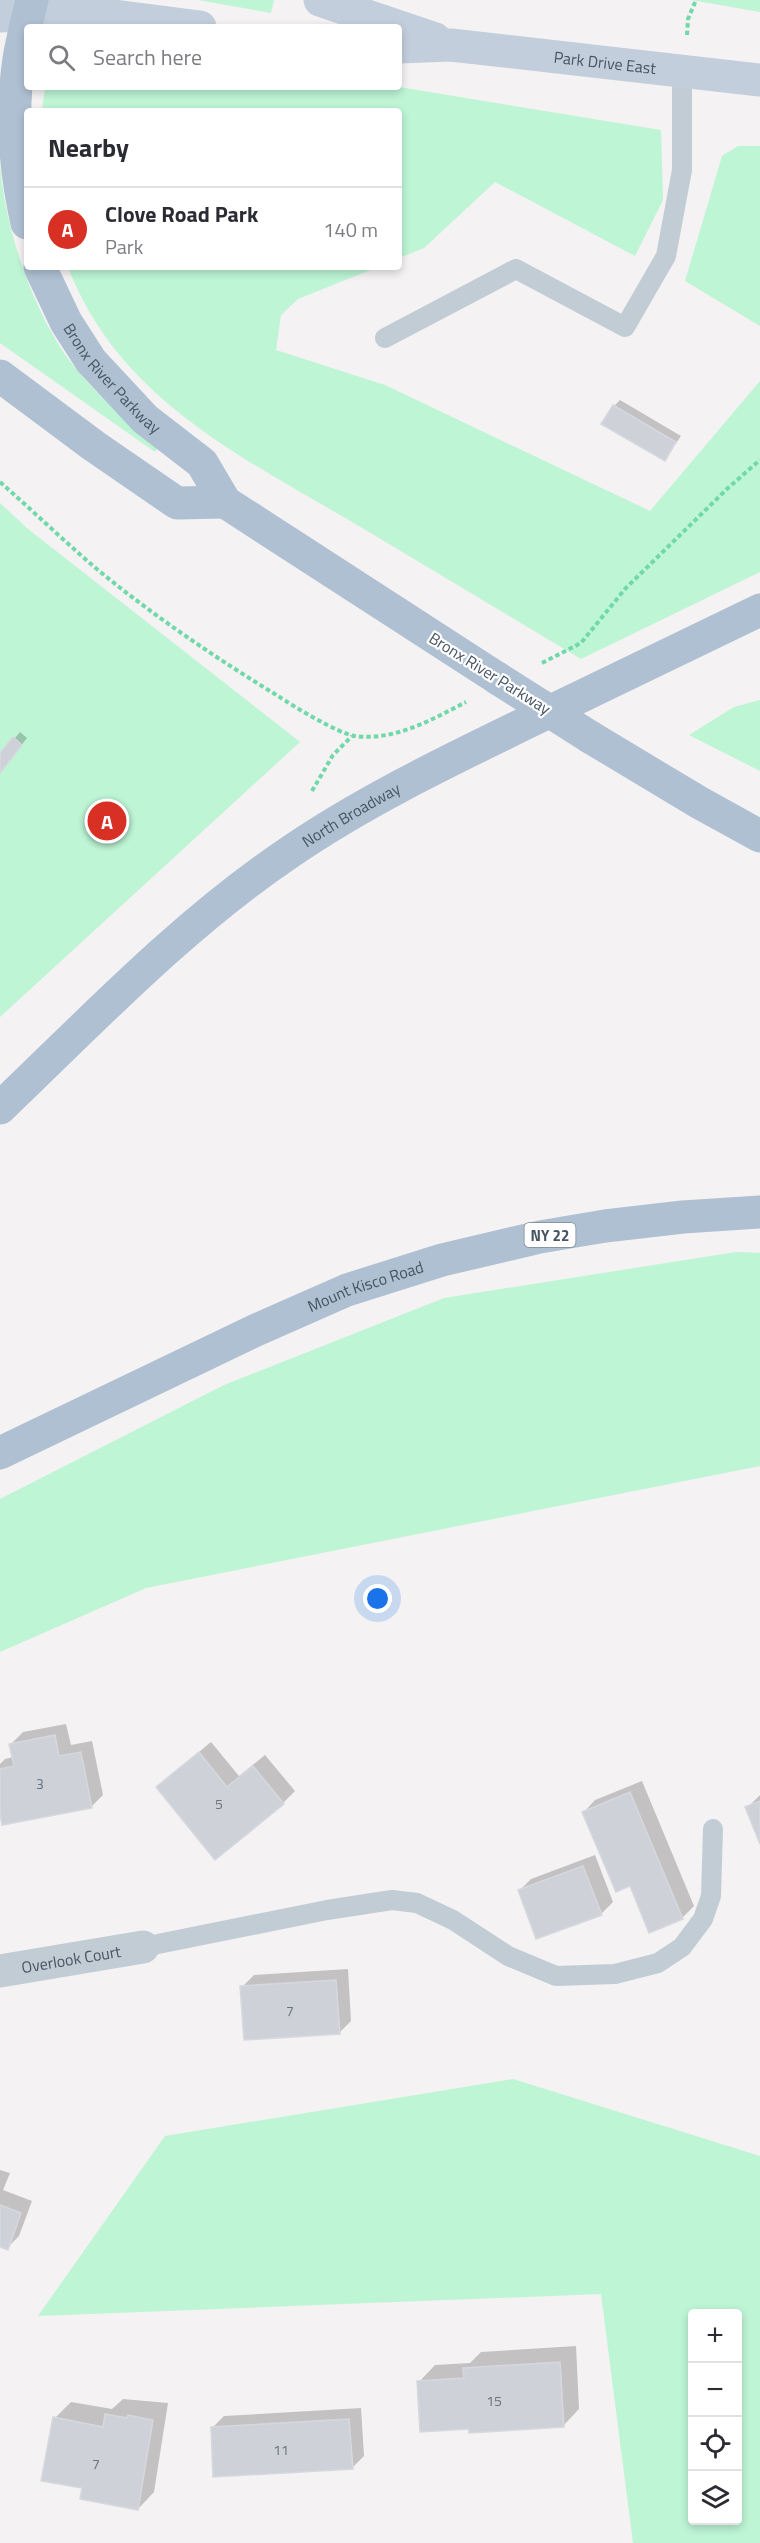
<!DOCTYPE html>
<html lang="en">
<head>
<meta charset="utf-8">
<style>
  body { margin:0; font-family:"Titillium Web",sans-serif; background:#f7f7f7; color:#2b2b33 }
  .controls { position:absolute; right:18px; bottom:18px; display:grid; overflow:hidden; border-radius:6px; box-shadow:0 3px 9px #0003 }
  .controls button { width:54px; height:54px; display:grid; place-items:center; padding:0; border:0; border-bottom:2px solid #e1e1e2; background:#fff; color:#2b2b33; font:30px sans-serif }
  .you { position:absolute; left:378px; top:1599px; width:21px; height:21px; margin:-15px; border:4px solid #fff; border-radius:50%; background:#1a73e8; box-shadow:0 0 0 9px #1a73e833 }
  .badge { display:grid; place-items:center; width:39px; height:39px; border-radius:50%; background:#d93025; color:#fff; font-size:20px; font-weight:700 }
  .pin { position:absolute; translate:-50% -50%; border:3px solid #fff; box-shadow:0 2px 6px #0006 }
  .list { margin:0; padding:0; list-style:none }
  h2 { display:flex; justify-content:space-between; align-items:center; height:78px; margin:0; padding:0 24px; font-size:26px }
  h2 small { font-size:20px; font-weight:400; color:#7c7c81 }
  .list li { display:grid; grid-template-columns:39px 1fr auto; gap:18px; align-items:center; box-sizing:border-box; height:84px; padding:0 24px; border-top:2px solid #e1e1e2 }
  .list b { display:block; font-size:22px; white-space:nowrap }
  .list p { margin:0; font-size:20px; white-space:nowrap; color:#7c7c81 }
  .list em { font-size:20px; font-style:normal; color:#7c7c81 }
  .icon { flex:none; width:33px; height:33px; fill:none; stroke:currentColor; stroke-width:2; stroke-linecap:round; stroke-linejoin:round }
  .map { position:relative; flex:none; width:760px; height:2543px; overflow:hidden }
  .search { position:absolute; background:#fff; box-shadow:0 3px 9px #0003; left:24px; top:24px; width:378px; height:66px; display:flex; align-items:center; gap:15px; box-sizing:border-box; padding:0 21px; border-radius:6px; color:#7c7c81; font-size:22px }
  .panel { position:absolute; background:#fff; box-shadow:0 3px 9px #0003; left:24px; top:108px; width:378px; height:162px; border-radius:6px }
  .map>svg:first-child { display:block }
</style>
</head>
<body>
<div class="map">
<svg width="760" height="2543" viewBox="0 0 760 2543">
  <rect width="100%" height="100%" fill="#f4f2f2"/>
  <path fill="#bdf5d5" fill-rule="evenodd" d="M198,0h76l-3,13z
    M691,0h69v12z
    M45,87h354l262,43 2,70 -28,56 -140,-74 -71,66 -25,10v-147h-357z
    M738,146h22v180l-75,-45 37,-125z
    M0,164c4,62 34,152 73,201 25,31 54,57 85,83l-3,4 -155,-109z
    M68,267h310l-80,32 -17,16 -5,35 109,35 265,126 110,-130v191l-179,87c-74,-44 -148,-89 -222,-133 -115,-68 -240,-126 -291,-259z
    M0,503l28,26 272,213 -300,275z
    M760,700v71l-71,-36 45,-28z
    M736,1252l24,1v213l-614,122 -146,64v-153l224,-114 220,-87z
    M513,2079l247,77v387h-127l-32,-249 -563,22 127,-180zM692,2314h46v206h-46z"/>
  <path fill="#0003" d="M620,400l61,36 -16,23 -51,-53z
    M20,732l7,6 -27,34v-16z
    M66,1724l5,21 21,-4 11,54 -12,12 -91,-2v-41l5,-5 8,-2 -2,-13 12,-12z
    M211,1742l28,34 26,-21 30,36 -12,12 -113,-27z
    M642,1781l52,125 -12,12 -52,-34 -46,-72 11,-12z
    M760,1795v45l-13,-32z
    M595,1855l18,47 -12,12 -82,-23 12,-12z
    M348,1969l3,52 -12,12 -97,-46 12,-12z
    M0,2170l10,3 -7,17 29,11 -13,35 -12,12 -7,-3z
    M576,2346l3,63 -16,17 -144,-44 16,-17 35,-2 11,-11z
    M123,2399l45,4 -14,89 -16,17 -54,-22 -29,-69 16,-16 41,7z
    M361,2408l3,48 -12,12 -140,-40 12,-12z"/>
  <path fill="#ced1d8" stroke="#d5d8de" stroke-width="1.5" d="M613,405l63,37 -11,19 -64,-37z
    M13,737l9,8 -22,28v-20z
    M55,1735l4,21 22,-4 11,56 -90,17 -2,-12v-44l14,-3 -5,-22z
    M199,1752l28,35 26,-21 31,38 -69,56 -59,-73z
    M630,1792l53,127 -34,14 -19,-47 -14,6 -34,-80z
    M760,1801v43l-15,-37z
    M583,1866l19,49 -66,24 -18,-49z
    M336,1980l4,54 -96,6 -4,-54z
    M0,2205l21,8 -13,37 -8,-3z
    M560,2362l4,65 -95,6v-4l-49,3 -3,-51 47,-3 -1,-10z
    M105,2414l22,4 1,-3 25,5 -15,90 -58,-11 2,-11 -41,-7 12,-64 50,10z
    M349,2419l4,50 -140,8 -2,-50z"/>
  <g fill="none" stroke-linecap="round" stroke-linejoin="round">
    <path stroke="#70d8a9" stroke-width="4" stroke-dasharray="4.5 3" stroke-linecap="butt" d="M687,35l1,-16 8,-19
      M0,482c33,29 65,60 98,88 57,47 118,88 180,126 15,10 61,38 77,40 40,5 76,-16 111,-34
      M542,663l39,-20 44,-54 103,-101 32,-28
      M312,791l21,-36 19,-19"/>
    <path stroke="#c2ccd5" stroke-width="20" d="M385,338l131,-69 109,58 41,-71 16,-86v-99
      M143,1947l184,-37 65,-10 25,3 36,17 55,36 48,20 59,-2 43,-11 24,-16 21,-28 8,-23 2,-67"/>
    <path stroke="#c2ccd5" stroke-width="33" id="s1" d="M0,1971l143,-24"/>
    <g stroke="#c3cedc" stroke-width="33">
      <path d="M320,0l115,39"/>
      <path d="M0,16l82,-4 118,15"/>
      <path id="s2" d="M399,47l52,-2 309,35"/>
    </g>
    <g stroke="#afc0d3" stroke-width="33">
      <path d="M27,223c-12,-53 -16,-110 -8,-164 3,-20 9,-40 13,-59"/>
      <path id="s3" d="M40,267l26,55 25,39 54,58 57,44 23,39 272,176"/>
      <path d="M0,376l94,70 83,57 48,-1"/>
      <path d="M590,737l110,66 60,33"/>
      <path id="s4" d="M0,1108c93,-89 183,-184 290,-256 73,-50 154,-89 234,-128 79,-38 157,-76 236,-114"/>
      <path id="s5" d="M0,1453l254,-122 93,-41 95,-30 98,-23 65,-11 78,-9 77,-5"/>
    </g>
    <path stroke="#afc0d3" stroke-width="33" d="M497,678l93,59"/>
  </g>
  <g text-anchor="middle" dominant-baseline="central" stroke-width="4.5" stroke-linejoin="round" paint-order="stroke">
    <g font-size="14" fill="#697380">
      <text x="40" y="1783">3</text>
      <text x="219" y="1803">5</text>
      <text x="290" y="2010">7</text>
      <text x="494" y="2400">15</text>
      <text x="281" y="2449">11</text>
      <text x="96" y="2463">7</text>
    </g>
    <rect fill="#fff" stroke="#7e8791" stroke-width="1.5" x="524.5" y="1223" width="51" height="24" rx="4.5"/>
    <g font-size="15" font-weight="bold" fill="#475462">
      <text x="550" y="1235">NY 22</text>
    </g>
    <g font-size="16" fill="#475462" stroke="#fff">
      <text stroke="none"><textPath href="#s2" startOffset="207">Park Drive East</textPath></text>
      <text stroke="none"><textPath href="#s3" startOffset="134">Bronx River Parkway</textPath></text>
      <text transform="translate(490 673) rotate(32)">Bronx River Parkway</text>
      <text stroke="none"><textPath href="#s4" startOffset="459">North Broadway</textPath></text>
      <text stroke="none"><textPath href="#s5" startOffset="402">Mount Kisco Road</textPath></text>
      <text stroke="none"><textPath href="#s1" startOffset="72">Overlook Court</textPath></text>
    </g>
  </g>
</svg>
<div class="controls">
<button>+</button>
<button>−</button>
<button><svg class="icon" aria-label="locate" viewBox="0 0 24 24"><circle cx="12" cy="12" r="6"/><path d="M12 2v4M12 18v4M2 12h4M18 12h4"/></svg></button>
<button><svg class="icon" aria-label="layers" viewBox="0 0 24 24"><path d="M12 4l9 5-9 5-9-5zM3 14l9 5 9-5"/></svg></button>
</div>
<div class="you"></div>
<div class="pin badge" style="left:107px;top:821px">A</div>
<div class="search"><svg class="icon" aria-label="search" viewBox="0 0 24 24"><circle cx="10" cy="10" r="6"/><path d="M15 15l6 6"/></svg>Search here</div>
<section class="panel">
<h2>Nearby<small></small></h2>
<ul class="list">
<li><span class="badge">A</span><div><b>Clove Road Park</b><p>Park</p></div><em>140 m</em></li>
</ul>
</section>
</div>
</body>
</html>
